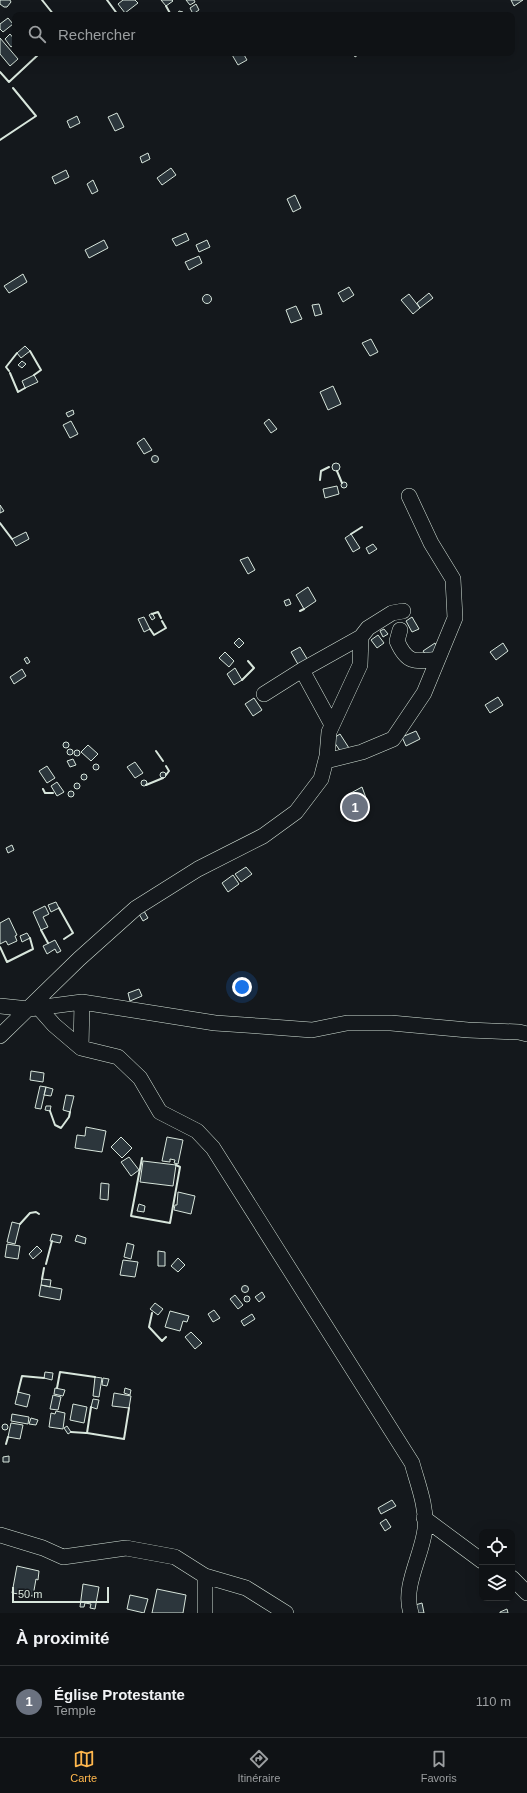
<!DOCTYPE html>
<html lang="fr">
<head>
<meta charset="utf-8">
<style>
  body { margin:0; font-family:Helvetica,sans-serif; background:#1d2022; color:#f1f3f6 }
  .controls { position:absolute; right:12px; bottom:12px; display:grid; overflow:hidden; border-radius:8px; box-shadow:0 4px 16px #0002 }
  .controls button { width:36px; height:36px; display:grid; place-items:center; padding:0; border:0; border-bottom:1px solid #2f3234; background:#0f1215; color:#f1f3f6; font:20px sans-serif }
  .scale { position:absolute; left:12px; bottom:10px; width:97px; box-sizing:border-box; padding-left:4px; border:2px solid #d8e6dc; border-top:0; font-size:11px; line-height:14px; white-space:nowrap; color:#d8e6dc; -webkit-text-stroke:3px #14181c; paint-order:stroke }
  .you { position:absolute; left:242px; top:987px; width:14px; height:14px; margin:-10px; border:3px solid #fff; border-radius:50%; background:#1a73e8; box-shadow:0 0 0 6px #1a73e833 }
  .badge { display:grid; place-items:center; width:26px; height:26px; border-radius:50%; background:#ffb74d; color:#fff; font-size:13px; font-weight:700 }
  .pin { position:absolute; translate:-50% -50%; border:2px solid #fff; box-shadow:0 1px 4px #0006 }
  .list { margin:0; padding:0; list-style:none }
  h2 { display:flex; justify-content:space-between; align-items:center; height:52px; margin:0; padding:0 16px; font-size:17px }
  h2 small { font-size:13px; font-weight:400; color:#9b9ea0 }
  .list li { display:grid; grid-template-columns:26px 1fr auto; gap:12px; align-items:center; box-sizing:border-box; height:72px; padding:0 16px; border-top:1px solid #2f3234 }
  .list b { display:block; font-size:15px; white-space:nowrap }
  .list p { margin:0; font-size:13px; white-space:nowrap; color:#9b9ea0 }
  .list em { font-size:13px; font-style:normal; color:#9b9ea0 }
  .icon { flex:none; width:22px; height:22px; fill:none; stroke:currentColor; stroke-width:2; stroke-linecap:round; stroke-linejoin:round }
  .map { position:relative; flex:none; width:527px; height:1613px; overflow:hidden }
  .search { position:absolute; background:#0f1215; box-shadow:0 4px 16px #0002; left:12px; right:12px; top:12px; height:44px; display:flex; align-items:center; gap:10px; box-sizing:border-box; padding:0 14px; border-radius:8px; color:#9b9ea0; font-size:15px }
  .sheet { height:124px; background:#0f1215 }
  nav { display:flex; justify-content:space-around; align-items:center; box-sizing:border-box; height:56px; border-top:1px solid #2f3234; background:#0f1215; font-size:11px; color:#9b9ea0 }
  nav a { display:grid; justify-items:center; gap:2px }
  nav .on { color:#ffb74d }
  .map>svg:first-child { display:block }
</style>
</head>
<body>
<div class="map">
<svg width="527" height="1613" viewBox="0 0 527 1613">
  <rect width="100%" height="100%" fill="#14181c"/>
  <path fill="#2c363c" stroke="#d8e6dc" d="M0,0h10l1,2 -4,5h-3l-4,-3z
    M123,0h12l3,3 -13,10 -7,-9z
    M161,0h11l1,1 -7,5z
    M186,0h8l1,2 -5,3z
    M511,0h12l-9,6z
    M196,4l3,6 -6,4 -3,-6z
    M179,11l4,1 2,3h-8z
    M8,18l5,6 -10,8 -3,-3v-5z
    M10,34l5,6v4l-4,3 -6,-8z
    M0,38l18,21 -8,7 -10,-12z
    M231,53h12l4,7 -9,5z
    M353,53h8l-6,4z
    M117,113l7,14 -9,4 -7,-14z
    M77,116l3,7 -10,5 -3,-7z
    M148,153l2,6 -8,4 -2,-6z
    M171,168l5,7 -14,10 -5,-7z
    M66,170l3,7 -14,7 -3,-7z
    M93,180l5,11 -6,3 -5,-10z
    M295,195l6,13 -8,4 -6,-13z
    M186,233l3,7 -13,6 -4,-7z
    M104,240l4,8 -19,10 -4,-8z
    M207,240l3,7 -11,5 -3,-7z
    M199,256l3,7 -13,7 -4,-8z
    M23,274l4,8 -18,11 -5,-7z
    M349,287l5,8 -11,7 -5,-9z
    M429,293l4,5 -13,10 -3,-5z
    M409,294l11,14 -7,6 -12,-14z
    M202.5 299a4.5 4.5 0 1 1 9 0a4.5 4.5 0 1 1-9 0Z
    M319,304l3,10 -7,2 -3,-11z
    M296,306l6,13 -11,4 -5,-13z
    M371,339l7,13 -8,4 -8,-13z
    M25,346l5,5 -9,7 -4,-5z
    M22,361l4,3 -4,4 -4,-3z
    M34,375l4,7 -13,6 -3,-7z
    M333,386l8,18 -13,6 -8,-18z
    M73,410l1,4 -6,3 -2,-4z
    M269,419l8,10 -6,4 -7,-10z
    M71,421l7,13 -8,4 -7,-13z
    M144,438l8,12 -8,4 -7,-11z
    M151.5 459a3.5 3.5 0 1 1 7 0a3.5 3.5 0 1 1-7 0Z
    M332 467a4 4 0 1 1 8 0a4 4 0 1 1-8 0Z
    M341 485a3 3 0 1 1 6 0a3 3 0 1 1-6 0Z
    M337,486l2,8 -14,4 -2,-9z
    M0,505l4,6 -4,2z
    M26,532l3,7 -13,7 -4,-7z
    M351,534l9,14 -7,4 -8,-14z
    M373,544l4,5 -8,5 -3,-6z
    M248,557l7,13 -7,4 -8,-14z
    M308,587l8,14 -12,8 -8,-14z
    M289,599l2,5 -5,2 -2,-5z
    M152,613l3,5 -3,2 -3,-5z
    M144,617l6,12 -6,3 -6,-13z
    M412,617l7,12 -7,3 -6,-11z
    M384,629l4,5 -5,3 -3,-6z
    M378,635l6,8 -7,5 -6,-8z
    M239,638l5,5 -5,5 -5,-5z
    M435,643l4,8 -11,7 -5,-7z
    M503,643l5,8 -12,9 -6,-8z
    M300,647l9,15 -9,6 -9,-16z
    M225,652l9,9 -5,6 -10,-9z
    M27,657l3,5 -3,2 -3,-5z
    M235,668l7,12 -8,5 -7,-11z
    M22,669l4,7 -12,8 -4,-7z
    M498,697l5,8 -13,8 -5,-8z
    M254,698l8,12 -9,6 -8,-12z
    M416,731l4,8 -14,7 -4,-9z
    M340,734l9,14 -8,4 -9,-13z
    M63 745a3 3 0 1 1 6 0a3 3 0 1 1-6 0Z
    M88,745l10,9 -7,7 -10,-9z
    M67 752a3 3 0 1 1 6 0a3 3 0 1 1-6 0Z
    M74 753a3 3 0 1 1 6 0a3 3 0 1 1-6 0Z
    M73,759l3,6 -6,2 -3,-6z
    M135,762l8,11 -8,5 -8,-11z
    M93 767a3 3 0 1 1 6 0a3 3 0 1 1-6 0Z
    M47,766l8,12 -8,5 -8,-12z
    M160 775a3 3 0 1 1 6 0a3 3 0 1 1-6 0Z
    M81 777a3 3 0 1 1 6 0a3 3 0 1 1-6 0Z
    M141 783a3 3 0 1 1 6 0a3 3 0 1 1-6 0Z
    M57,782l7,10 -7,4 -6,-10z
    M74 786a3 3 0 1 1 6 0a3 3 0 1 1-6 0Z
    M362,787l4,11 -12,6 -5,-10z
    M68 794a3 3 0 1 1 6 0a3 3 0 1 1-6 0Z
    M12,845l2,5 -6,3 -2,-5z
    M246,867l6,7 -11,8 -6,-8z
    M233,875l6,9 -11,8 -6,-9z
    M56,902l3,6 -8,4 -3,-7z
    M45,906l4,8 -6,3 5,10 -7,3 -8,-18z
    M144,911l4,7 -5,3 -4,-7z
    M9,918l8,17 -2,1 2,5 -9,4 -2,-4 -6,3v-21z
    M27,933l3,5 -8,4 -2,-6z
    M55,940l6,11 -4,2 -2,-4 -8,5 -4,-8z
    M139,989l3,7 -12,5 -2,-8z
    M31,1071l13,2 -1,9 -13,-2z
    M40,1086l6,1 -5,22 -6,-1z
    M46,1087l7,2 -2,7 -7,-1z
    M66,1095l8,1 -4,16 -7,-2z
    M46,1106h5l-1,5 -5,-1z
    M86,1127l20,4 -4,21 -27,-4 2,-13 8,1z
    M121,1137l11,11 -10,10 -11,-11z
    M167,1137l16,3 -5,24 -4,-1 1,-3 -5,-1v3l-8,-1z
    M129,1157l10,13 -8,6 -10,-14z
    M143,1161l33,4 -3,21 -33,-4z
    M101,1183l8,1 -1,16 -8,-1z
    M178,1192l17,4 -4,18 -17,-4 1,-5h2z
    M139,1204l6,2 -1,6 -7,-1z
    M12,1222l8,2 -5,20 -8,-2z
    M52,1234l10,2 -2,7 -10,-2z
    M77,1235l9,3 -1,6 -10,-3z
    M127,1243l7,2 -3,14 -7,-2z
    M7,1244l13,2 -2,13 -13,-2z
    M37,1246l5,5 -9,8 -4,-5z
    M158,1251l7,1v14h-7z
    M178,1258l7,7 -7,7 -7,-6z
    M123,1260l15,2 -3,15 -15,-2z
    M42,1279l9,1 -1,7 -9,-2z
    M41,1285l21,4 -2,11 -21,-4z
    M241.5 1289a3.5 3.5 0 1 1 7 0a3.5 3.5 0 1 1-7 0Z
    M262,1292l3,5 -6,5 -4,-5z
    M235,1295l8,10 -5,4 -8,-10z
    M244 1299a3 3 0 1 1 6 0a3 3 0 1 1-6 0Z
    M155,1303l8,6 -5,6 -8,-6z
    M214,1310l6,8 -7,4 -5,-8z
    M170,1311l19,5 -2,6 -4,-1 -3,10 -15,-4z
    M252,1314l3,5 -11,7 -3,-5z
    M191,1332l11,11 -7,6 -10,-12z
    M45,1372l8,1 -1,7 -8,-2z
    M95,1377l7,1 -3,19 -6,-1z
    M103,1378l6,1 -2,7 -5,-1z
    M55,1388l10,2 -2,6 -9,-2z
    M125,1388l6,2 -1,5 -6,-2z
    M18,1392l12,3 -3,12 -12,-3z
    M114,1393l17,3 -2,12 -17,-2z
    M53,1395l8,2 -3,13 -8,-1z
    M93,1399l6,1 -2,9 -6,-2z
    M73,1404l14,3 -3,16 -14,-3z
    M56,1411l9,2 -2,16 -14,-2 2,-14 4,1z
    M12,1414l17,3 -1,7 -17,-3z
    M31,1418l7,2 -2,5 -7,-1z
    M11,1423l12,2 -3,14 -12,-2z
    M2 1427a3 3 0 1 1 6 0a3 3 0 1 1-6 0Z
    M67,1426l4,6 -3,2 -4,-6z
    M9,1456v6h-6v-5z
    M392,1500l4,6 -15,8 -3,-6z
    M386,1519l5,8 -6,4 -5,-8z
    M17,1566l22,5 -1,9 -2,-1 -3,17 -21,-3z
    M83,1584l16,3 -4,22 -5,-1 1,-4 -6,-1 -1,4h-4z
    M157,1589l29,6 -3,18h-31z
    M130,1595l18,4 -4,14 -17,-4z
    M422,1603l2,10h-7l-2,-8z
    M507,1609l1,4h-8v-1z"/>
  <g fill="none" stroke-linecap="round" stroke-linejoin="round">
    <g stroke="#d8e6dc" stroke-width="16">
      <path id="minor" d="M400,630l-3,11c10,23 18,21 41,18
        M302,670l30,55
        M264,694l38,-24 59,-33 7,-9 24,-15 11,-2
        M326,761l36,-9 31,-13 31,-46 31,-75 -2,-39 -22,-36 -22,-47
        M0,1006l29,3 53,-7 133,21 44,3 53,4 35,-7h44l77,7 51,2 8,2
        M39,1008l15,17 27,23 37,9 22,21 20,34 37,19 16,17 199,315c6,22 15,44 13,66 -3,27 -23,58 -14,84
        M0,1036l79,-77 57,-51 62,-39 65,-33 33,-24 25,-33 6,-23 2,-24 31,-67 1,-28
        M81,1048l1,-46
        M424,1518l58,43
        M0,1535l43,13 20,9 63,-9 49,9 30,19 41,12 40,25
        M512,1578l15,15
        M205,1613v-37"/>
    </g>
    <use href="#minor" stroke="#14181c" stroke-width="15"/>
    <path stroke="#d8e6dc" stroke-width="2" d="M42,0l12,15
      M107,0l11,15
      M166,6l5,9
      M0,72l9,10 31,-29
      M0,140l36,-24 -23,-28
      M30,351l11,19 -7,5
      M9,371l-3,-4 11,-14
      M10,373l8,19 7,-4
      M337,471l5,12
      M320,480l1,-9 8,-4
      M0,523l12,16
      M351,534l11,-7
      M300,611l4,-2
      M152,614l6,-2 3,6
      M150,629l4,6 12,-7 -4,-7
      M242,680l12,-12 -6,-7
      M156,751l7,10
      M166,766l3,5 -3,4
      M146,785l17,-7
      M43,789l2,4h8
      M59,908l14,25 -9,6
      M41,930l7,13
      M0,947l7,15 26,-13 -3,-11
      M50,1111l5,14 6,3 8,-11 1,-5
      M142,1158l-11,58 39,7 10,-56 -4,-2
      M20,1224l10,-11 6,-1 3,2
      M46,1264l6,-23
      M42,1279l2,-11
      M152,1313l-3,14 13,14 4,-4
      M57,1388l3,-16 35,5
      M18,1392l4,-16 22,2
      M91,1407l-4,26 37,6 5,-31
      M71,1432l15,1
      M6,1444l2,-7"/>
  </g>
</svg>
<div class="controls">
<button><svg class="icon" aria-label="locate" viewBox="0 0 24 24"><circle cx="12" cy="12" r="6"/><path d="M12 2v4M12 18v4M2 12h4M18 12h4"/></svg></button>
<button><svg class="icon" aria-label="layers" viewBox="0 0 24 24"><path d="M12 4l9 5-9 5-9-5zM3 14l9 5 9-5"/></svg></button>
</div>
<div class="scale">50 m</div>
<div class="you"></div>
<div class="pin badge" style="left:355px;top:807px;background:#6b7280">1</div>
<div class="search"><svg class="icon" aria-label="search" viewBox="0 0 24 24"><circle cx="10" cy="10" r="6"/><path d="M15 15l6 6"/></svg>Rechercher</div>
</div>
<section class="sheet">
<h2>À proximité<small></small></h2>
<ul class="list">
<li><span class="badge" style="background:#6b7280">1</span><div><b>Église Protestante</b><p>Temple</p></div><em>110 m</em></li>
</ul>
</section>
<nav>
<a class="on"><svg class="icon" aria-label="map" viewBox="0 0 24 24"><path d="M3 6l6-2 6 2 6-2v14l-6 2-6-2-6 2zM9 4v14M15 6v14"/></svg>Carte</a>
<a><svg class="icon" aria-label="directions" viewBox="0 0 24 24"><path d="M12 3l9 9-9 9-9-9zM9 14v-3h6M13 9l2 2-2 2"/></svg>Itinéraire</a>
<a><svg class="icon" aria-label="saved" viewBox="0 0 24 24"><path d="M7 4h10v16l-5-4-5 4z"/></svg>Favoris</a>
</nav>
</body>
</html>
